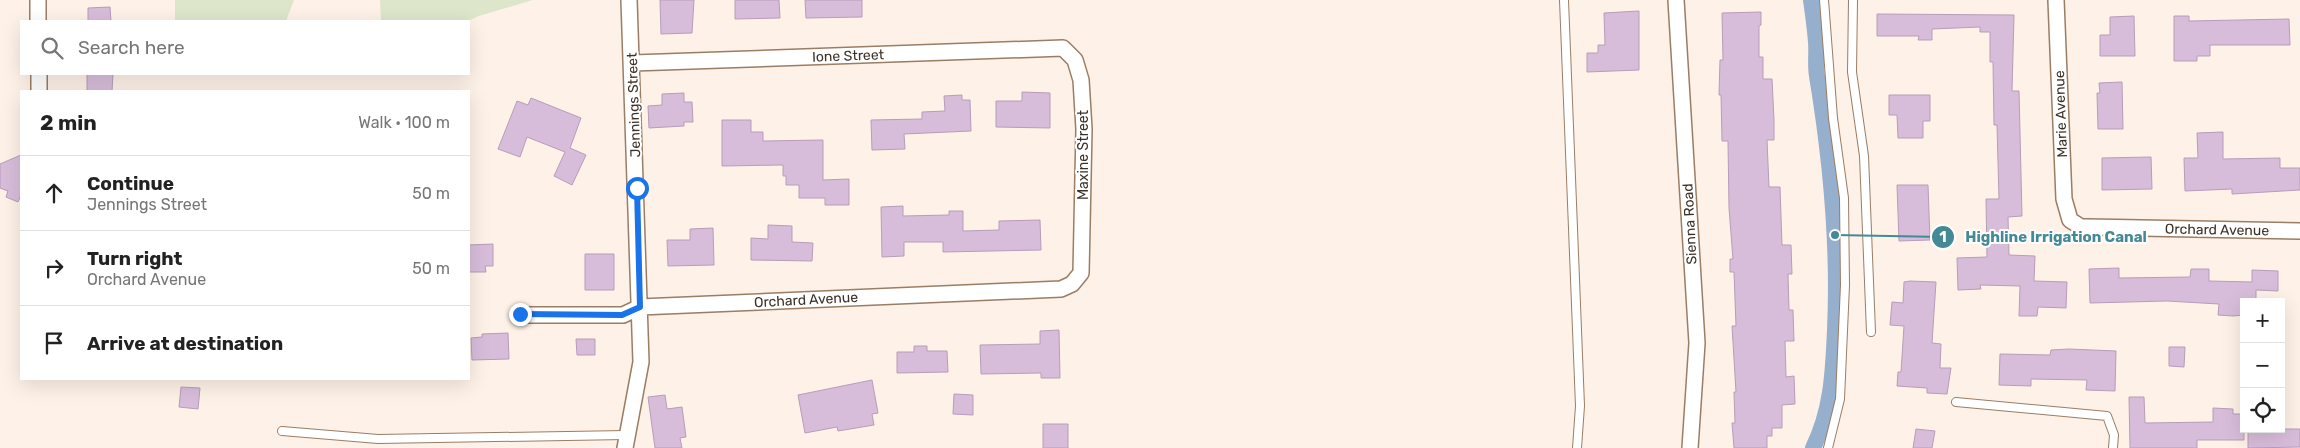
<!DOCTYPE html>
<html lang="en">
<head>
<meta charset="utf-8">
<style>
  body { margin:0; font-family:Rubik,sans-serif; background:#f6f6f6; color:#222 }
  .controls { position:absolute; right:15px; bottom:15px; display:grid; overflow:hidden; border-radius:0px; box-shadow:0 5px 20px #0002 }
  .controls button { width:45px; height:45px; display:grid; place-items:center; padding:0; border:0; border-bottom:1px solid #e0e0e0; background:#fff; color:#222; font:25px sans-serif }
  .stop { position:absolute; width:15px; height:15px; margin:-11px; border:4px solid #1a73e8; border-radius:50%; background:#fff }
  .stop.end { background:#1a73e8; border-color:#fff; box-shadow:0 1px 5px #0008 }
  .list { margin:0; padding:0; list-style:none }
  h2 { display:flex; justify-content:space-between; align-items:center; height:65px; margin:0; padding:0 20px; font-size:21px }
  h2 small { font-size:16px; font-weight:400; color:#767676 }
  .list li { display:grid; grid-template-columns:32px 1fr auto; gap:15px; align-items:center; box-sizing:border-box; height:75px; padding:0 20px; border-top:1px solid #e0e0e0 }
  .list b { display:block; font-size:19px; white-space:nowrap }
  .list p { margin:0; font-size:16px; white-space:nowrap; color:#767676 }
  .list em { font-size:16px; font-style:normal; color:#767676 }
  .icon { flex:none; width:28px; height:28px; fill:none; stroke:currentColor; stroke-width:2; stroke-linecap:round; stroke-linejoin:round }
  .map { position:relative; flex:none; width:2300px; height:448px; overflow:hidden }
  .search { position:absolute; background:#fff; box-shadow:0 5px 20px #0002; left:20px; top:20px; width:450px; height:55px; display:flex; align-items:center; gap:12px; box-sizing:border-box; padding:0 18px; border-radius:0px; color:#767676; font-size:19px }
  .panel { position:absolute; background:#fff; box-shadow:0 5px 20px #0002; left:20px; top:90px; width:450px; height:290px; border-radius:0px }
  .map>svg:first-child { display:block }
</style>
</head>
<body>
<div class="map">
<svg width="2300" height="448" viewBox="0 0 2300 448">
  <rect width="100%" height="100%" fill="#fef1e7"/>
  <path fill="#dde6ca" d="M175,0h119l-8,21h-111z
    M380,0h153l-54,16 -11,5h-87z"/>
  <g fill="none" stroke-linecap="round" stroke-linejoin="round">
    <path stroke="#96afcd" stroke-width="16" d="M1811,0c2,14 4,28 5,42 1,11 -1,23 1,34 14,85 22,167 18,254 -2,42 -3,79 -22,118"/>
  </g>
  <path fill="#d8bdda" stroke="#b69db9" d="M660,0h34l-2,33 -31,1z
    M735,0h44l1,18 -45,1z
    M805,0h57v17l-56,1z
    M110,7l1,14h-23v-13z
    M1639,11v59l-52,2v-19h11v-8h7l-1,-32z
    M1761,12v13l-2,1v31h4v22h9l2,41v20h-7l2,47h11l2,58h9l1,29h-4l1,36h4l1,31h-9l1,36 8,-1 1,28 -13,1v23h-10v8h-5v12h-33l-2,-25h3l-1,-31h2l-4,-66h4l-2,-54h-4v-13h3l-4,-51 -1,-67h-6l-1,-46h-2l1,-35h3l-1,-47z
    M1877,14l137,1 -2,76h7l3,125 -14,1 1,38 26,1 -1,25 33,1 -1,26 -28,-1 -1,9h-18l1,-30 -40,-1 1,4 -23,1 -1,-32 30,-1 -1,-58h13l-2,-74h-3l-1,-63h-3v-30h-10v-5l-48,2v11h-14l1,-4h-42z
    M2134,16l1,40h-35v-21h10v-18z
    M2174,16h15v5l100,-2 1,26h-80v11h-13v5h-23z
    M87,74h26l-1,17h-25z
    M2122,82l1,47h-25l-1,-36h3l-1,-10z
    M1022,92l28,1v35l-54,-1v-26h26z
    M684,93v9h8l1,20h-9v4l-35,2 -1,-22 14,-1v-11z
    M962,95v5h8l1,31 -67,3 1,15 -33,1 -1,-30 51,-1v-7l23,-1 -1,-15z
    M1889,95h41v26h-7v17h-25l-1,-23h-8z
    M531,98l50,20 -11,30 16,7 -14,30 -18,-9 11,-24 -38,-15 -7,20 -22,-8 19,-48 11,4z
    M722,120h29v12h12v9l60,-1v40l26,-1v26h-24v-7h-26v-13h-13v-9h-3v-11l-61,1z
    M2223,132v27l57,-1v10h20v22l-68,4v-5l-47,2 -1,-33h14l-1,-25z
    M21,155v40l-3,7 -12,-5 2,-6 -8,-3v-24z
    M2151,157l1,32 -50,1v-32z
    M1897,185h31l2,55 -31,1z
    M903,206v10l46,-1v-4h14v20l36,-1v-9l41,-1 1,30 -98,2v-10h-39v14l-22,1 -1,-50z
    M768,225l24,1v16l21,1 -1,18 -61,-1v-22l17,1z
    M713,228l1,37 -46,1 -1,-26h23v-11z
    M493,244v22h-8l1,6h-17v-27z
    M585,254h29v36h-29z
    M2119,268v10l71,-1 1,-8h18v12l43,1v-12l26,1v20l-22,-1v12h-12v13l-11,1 -15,-1 1,-11 -52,-3 -77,2 -1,-34z
    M1910,281l26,1 -4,61 9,1 -1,24h11l-4,26 -20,-1v-5l-30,-2 1,-14h3l3,-46 -14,-1 2,-23 11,1 1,-21z
    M1059,330l1,48h-19v-5l-60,1 -1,-29 60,-1v-13z
    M508,333l1,26 -37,1 -1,-22 11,-1v-3z
    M576,339h19v16h-18z
    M914,346h13v5h20l1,21 -51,1v-21h17z
    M2169,347h16l-1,20 -15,-1z
    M2069,349l47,2 -1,40 -29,-1 1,-10 -56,-1v7l-32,-1 1,-31 50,1 1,-5z
    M872,380l6,33 -6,1 2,11 -36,6 -1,-4 -32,6 -7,-38z
    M181,387l19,1 -2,21 -19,-2z
    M954,394l19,1v20l-20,-1z
    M665,395l2,14 15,-2 4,30 -6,1 2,10h-27l-7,-51z
    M2129,397h15l1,26 68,-1v-14l20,1v5h11v26h-47v8h-67z
    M1043,424h25v24h-25z
    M1916,429l19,2 -3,17h-19z
    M2248,429h52v18l-52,1z"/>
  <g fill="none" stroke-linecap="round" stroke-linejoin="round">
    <g stroke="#9a7d65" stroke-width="10">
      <path id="service" d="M1564,0l16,406 -3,42
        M1824,0l9,118 11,80 1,87 -5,114 -12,49
        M1853,0l-1,72 12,84 7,176
        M1956,402l151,14 7,19 -1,13
        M282,431l96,8 248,-4"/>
    </g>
    <g stroke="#9a7d65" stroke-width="18">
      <path id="minor" d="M38,0v21
        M1676,0l21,343 -7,105
        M2056,0l8,199 6,21 11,7h7l212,4
        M39,74v17
        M520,315h103l17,-8 421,-18 11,-5 9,-11 3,-144 -3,-49 -6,-20 -12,-12 -430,15
        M625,448l16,-86 -12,-362"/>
    </g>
    <use href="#service" stroke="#fff" stroke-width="8"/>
    <use href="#minor" stroke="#fff" stroke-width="15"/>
  </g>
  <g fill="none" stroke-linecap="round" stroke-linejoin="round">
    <path stroke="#1a73e8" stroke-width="6" d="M520,314l102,1 18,-8 -3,-119"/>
  </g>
  <g text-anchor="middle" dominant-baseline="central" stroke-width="4" stroke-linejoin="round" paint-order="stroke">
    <g font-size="14" fill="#3d3127" stroke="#fff">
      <text transform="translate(848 56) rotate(-2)">Ione Street</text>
      <text transform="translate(634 105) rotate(-92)">Jennings Street</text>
      <text transform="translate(2061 114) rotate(-92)">Marie Avenue</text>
      <text transform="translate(1083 155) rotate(-90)">Maxine Street</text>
      <text transform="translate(1690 224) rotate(-93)">Sienna Road</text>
      <text transform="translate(2217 230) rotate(1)">Orchard Avenue</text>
      <text transform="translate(806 300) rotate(-3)">Orchard Avenue</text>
    </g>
  </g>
  <path fill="none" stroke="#448996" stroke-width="2" d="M1835 235L1943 237"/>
  <g fill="#448996" stroke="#fff" stroke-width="2">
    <circle cx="1835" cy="235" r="5"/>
    <circle cx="1943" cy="237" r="12"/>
  </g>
  <g font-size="15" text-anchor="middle" font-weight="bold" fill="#fff">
    <text x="1943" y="242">1</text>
  </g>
  <g font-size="15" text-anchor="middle" font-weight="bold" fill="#448996" stroke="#fff" stroke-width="4" stroke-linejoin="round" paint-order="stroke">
    <text x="2056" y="242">Highline Irrigation Canal</text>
  </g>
</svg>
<div class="controls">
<button>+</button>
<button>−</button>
<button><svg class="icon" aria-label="locate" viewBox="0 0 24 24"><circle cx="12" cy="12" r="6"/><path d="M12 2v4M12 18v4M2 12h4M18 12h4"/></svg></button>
</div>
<div class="stop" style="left:637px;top:188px"></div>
<div class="stop end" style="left:520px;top:314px"></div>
<div class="search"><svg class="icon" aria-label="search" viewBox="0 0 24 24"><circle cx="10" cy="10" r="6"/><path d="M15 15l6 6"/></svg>Search here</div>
<section class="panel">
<h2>2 min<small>Walk · 100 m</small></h2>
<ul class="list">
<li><svg class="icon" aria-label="ahead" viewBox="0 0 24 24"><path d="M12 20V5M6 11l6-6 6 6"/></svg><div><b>Continue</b><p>Jennings Street</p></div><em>50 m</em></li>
<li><svg class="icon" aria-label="right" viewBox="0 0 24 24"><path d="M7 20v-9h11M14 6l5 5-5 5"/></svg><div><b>Turn right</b><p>Orchard Avenue</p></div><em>50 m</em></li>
<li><svg class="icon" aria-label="arrive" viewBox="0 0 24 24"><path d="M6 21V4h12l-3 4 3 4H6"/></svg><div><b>Arrive at destination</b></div></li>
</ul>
</section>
</div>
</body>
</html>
